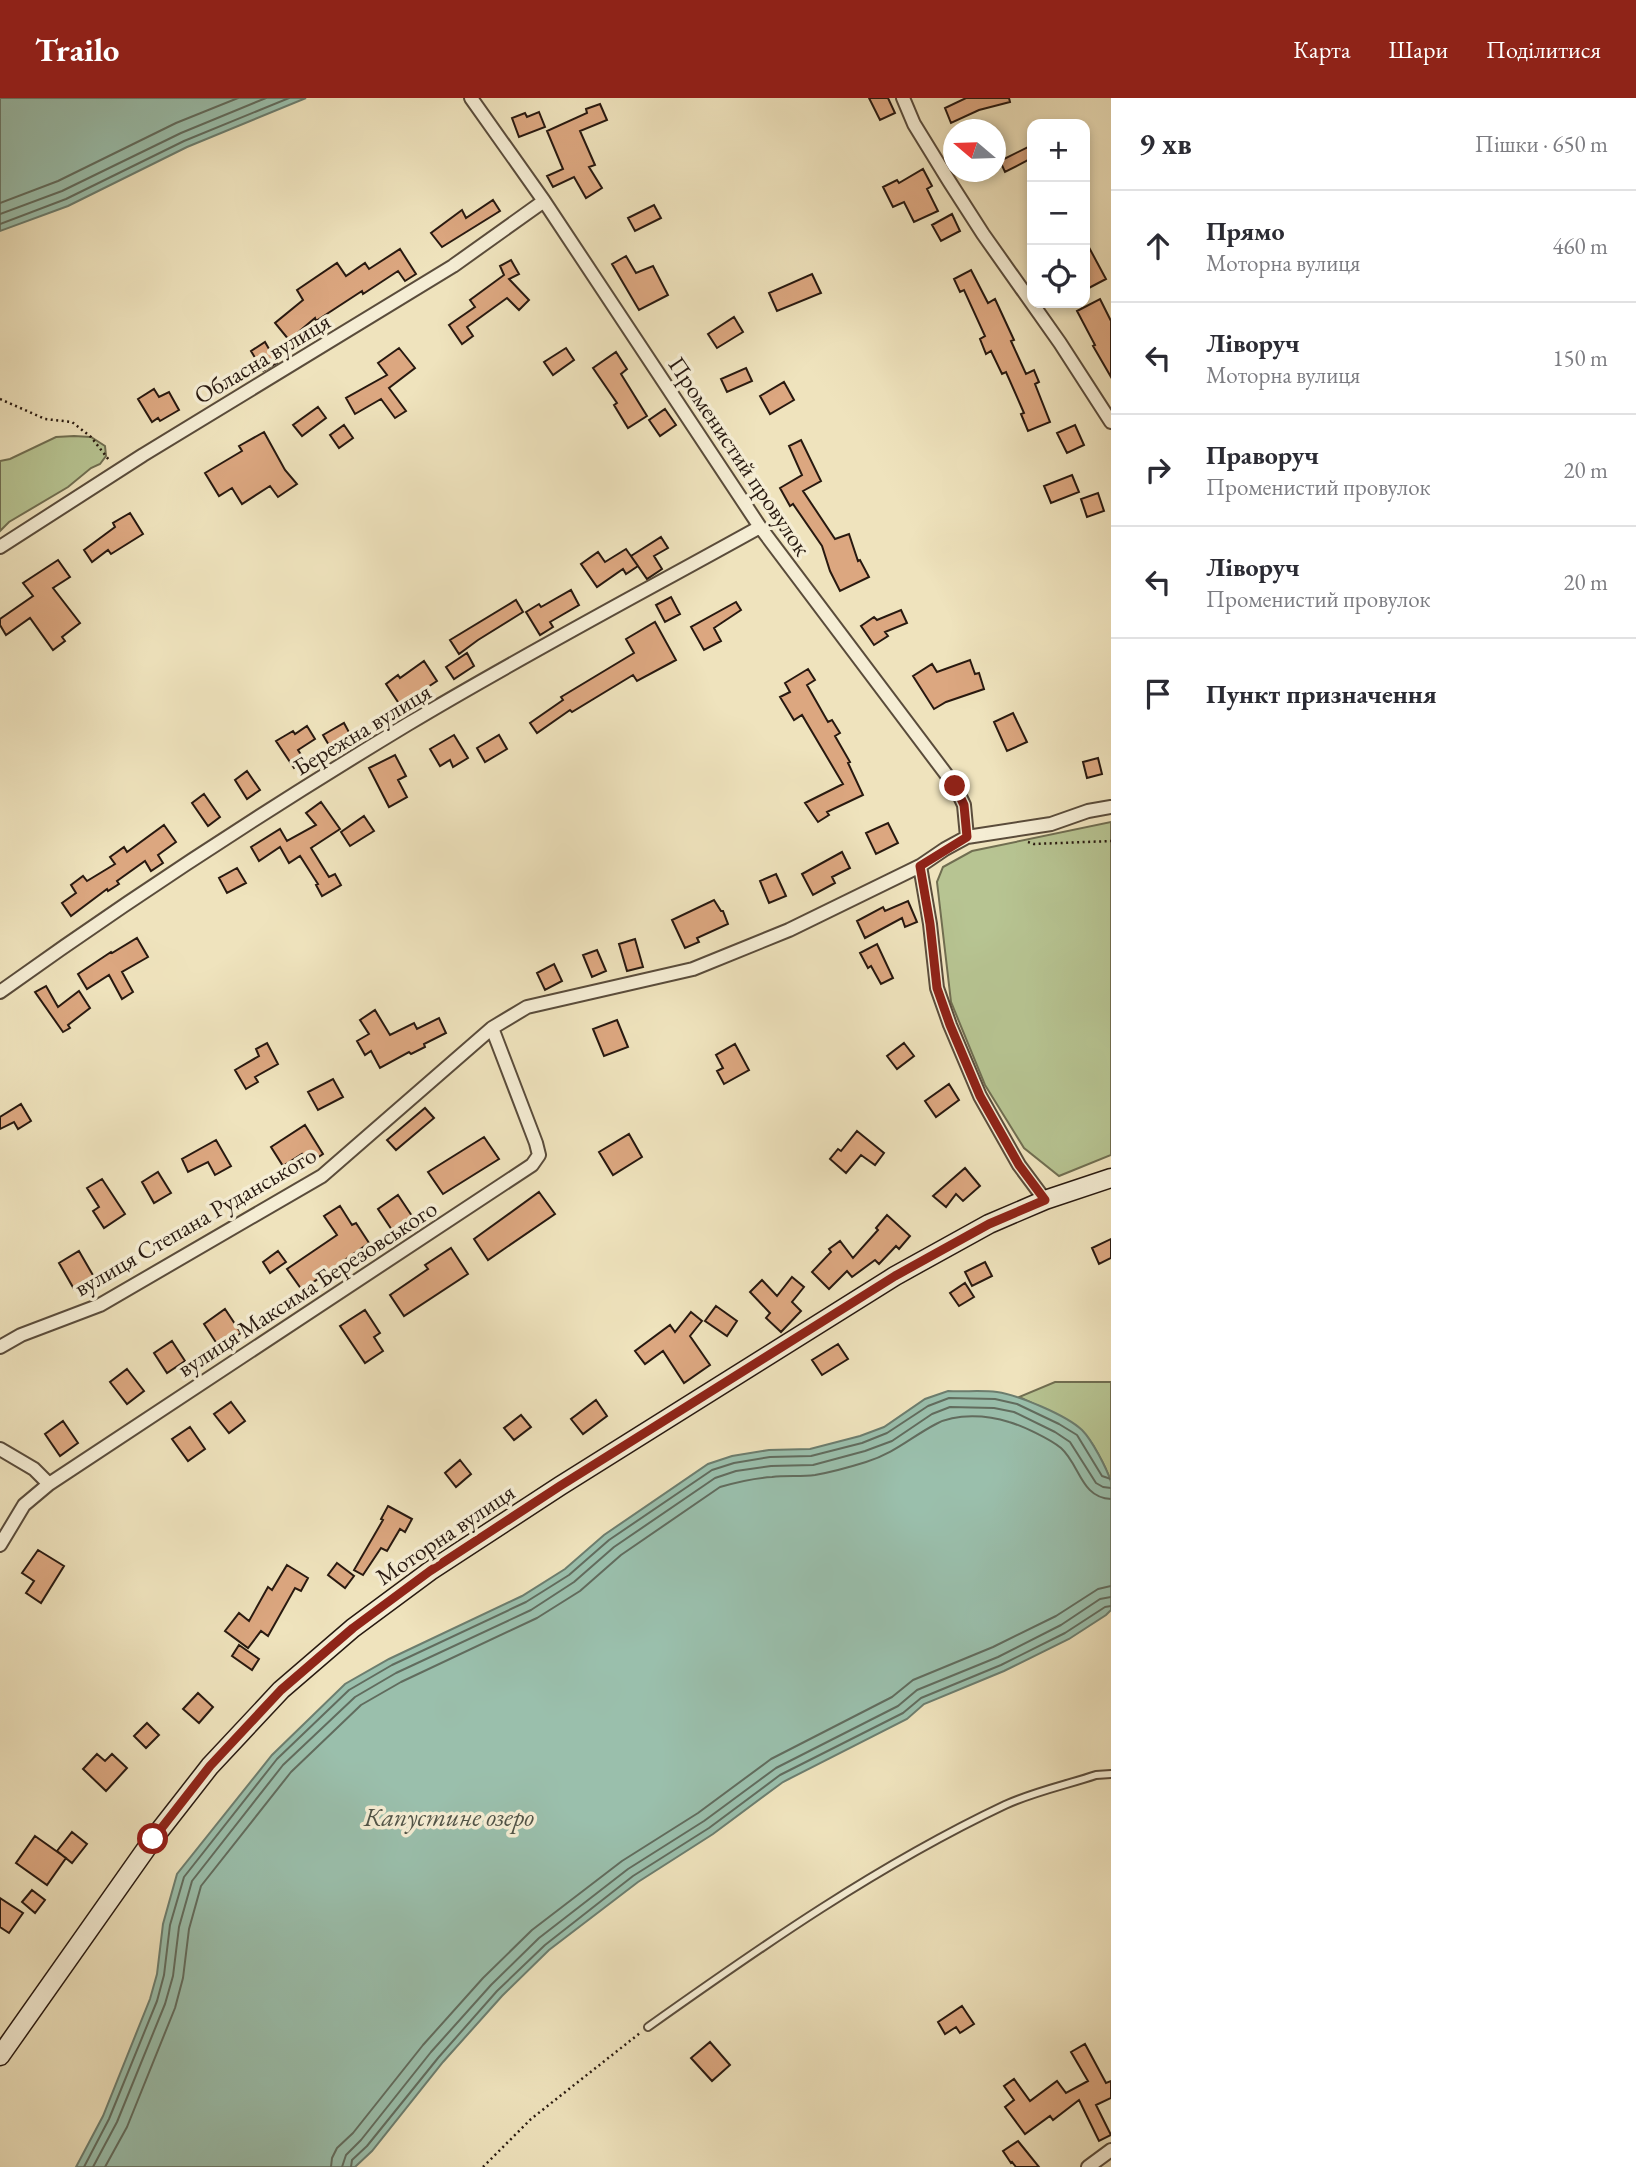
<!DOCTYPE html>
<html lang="uk">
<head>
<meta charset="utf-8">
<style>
  body { margin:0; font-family:"EB Garamond",serif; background:#f7f7f7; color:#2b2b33 }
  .controls { position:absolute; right:21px; top:21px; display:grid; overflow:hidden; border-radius:14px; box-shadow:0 4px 10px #0003 }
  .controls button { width:63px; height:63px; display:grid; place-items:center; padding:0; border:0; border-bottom:2px solid #e1e1e2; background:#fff; color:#2b2b33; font:35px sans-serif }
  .compass { position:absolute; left:943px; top:21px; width:63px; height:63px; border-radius:50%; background:#fff; box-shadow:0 4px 10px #0003; rotate:289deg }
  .stop { position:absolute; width:21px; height:21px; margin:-16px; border:5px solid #8f2418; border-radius:50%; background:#fff }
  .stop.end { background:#8f2418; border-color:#fff; box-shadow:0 2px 7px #0008 }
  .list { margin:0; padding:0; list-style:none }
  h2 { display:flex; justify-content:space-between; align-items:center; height:91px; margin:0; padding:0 28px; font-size:30px }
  h2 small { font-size:23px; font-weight:400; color:#7c7c81 }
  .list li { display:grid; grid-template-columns:46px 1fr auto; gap:21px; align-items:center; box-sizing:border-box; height:112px; padding:0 28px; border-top:2px solid #e1e1e2 }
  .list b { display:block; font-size:26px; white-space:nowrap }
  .list p { margin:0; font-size:23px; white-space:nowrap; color:#7c7c81 }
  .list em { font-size:23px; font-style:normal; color:#7c7c81 }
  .icon { flex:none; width:38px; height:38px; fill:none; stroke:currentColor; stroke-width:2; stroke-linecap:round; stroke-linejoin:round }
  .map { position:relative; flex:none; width:1111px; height:2069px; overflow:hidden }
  header { display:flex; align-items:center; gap:42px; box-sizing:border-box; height:98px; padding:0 35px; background:#8f2418; color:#fff }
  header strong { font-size:33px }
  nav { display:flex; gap:38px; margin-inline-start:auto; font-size:24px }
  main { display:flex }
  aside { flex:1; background:#fff }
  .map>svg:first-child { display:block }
</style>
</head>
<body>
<header>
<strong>Trailo</strong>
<nav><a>Карта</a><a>Шари</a><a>Поділитися</a></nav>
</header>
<main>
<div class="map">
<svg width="1111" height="2069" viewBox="0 0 1111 2069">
  <rect width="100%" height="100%" fill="#efe3bd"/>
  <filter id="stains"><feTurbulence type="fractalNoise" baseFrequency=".00286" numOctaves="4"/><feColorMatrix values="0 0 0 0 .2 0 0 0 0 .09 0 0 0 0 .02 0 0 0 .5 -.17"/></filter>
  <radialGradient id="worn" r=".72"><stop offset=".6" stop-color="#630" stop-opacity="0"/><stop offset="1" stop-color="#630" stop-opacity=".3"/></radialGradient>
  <path fill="#b7c492" stroke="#706e51" stroke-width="2" d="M74,338l17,1 14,9 1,10 -6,8 -9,4 -23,19 -59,35 -9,9v-70l10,-2 46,-22z
    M1111,724v333l-52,21 -35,-28 -39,-63 -34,-83 -14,-120 6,-15 29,-16z
    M1055,1284h56v100c-5,-15 -19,-43 -31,-53 -17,-14 -41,-22 -61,-32z"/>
  <path fill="#9abfac" stroke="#6c7d6e" stroke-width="2" d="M0,0h306l-119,49 -119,59 -68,25z
    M948,1293c16,1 33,-1 49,1 21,3 69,23 85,38 10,10 25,39 29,52v128l-5,5 -37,24 -65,32 -80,33 -17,15 -124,63 -70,52 -75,48 -89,68 -47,46 -59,66 -71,89 -17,16h-279l27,-51 47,-117 7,-25 6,-50 14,-50 95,-119 73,-71 44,-25 133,-63 43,-27 39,-34 104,-71 24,-8 37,-6 41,-1 50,-13 24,-9 41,-28z"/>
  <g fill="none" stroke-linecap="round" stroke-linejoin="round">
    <path stroke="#616c5e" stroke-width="2" d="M0,105l58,-22 118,-58 62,-25
      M0,116l62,-23 119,-58 85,-35
      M0,126l66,-25 118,-58 105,-43
      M84,2069l25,-48 48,-118 7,-26 6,-50 14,-48 93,-118 72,-69 43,-25 134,-63 43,-27 40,-35 103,-70 22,-7 36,-6 41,-1 51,-13 25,-10 41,-27 21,-8 46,1 22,5 42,20 18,11 25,41 9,3
      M93,2069l24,-45 48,-118 8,-28 6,-49 13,-46 91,-116 72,-68 41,-24 135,-63 43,-28 40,-35 101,-69 21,-7 35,-5 42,-1 52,-14 27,-10 40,-27 18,-7 44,1 20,4 41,20 15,10 26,41 7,4 8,1
      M105,2069l22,-40 48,-119 8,-30 6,-49 12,-43 90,-114 70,-67 40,-23 136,-64 43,-27 41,-36 99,-68c17,-5 34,-9 52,-10 14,-2 29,0 43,-2 17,-3 35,-8 51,-13 29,-9 45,-25 70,-38 20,-11 52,-9 73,-2 14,4 41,17 52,26 19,17 20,50 50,51
      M331,2069l1,-9 5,-10 16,-15 70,-88 60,-67 49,-48 90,-69 76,-48 73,-54 121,-62 21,-17 80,-33 63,-31 42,-27 13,-3
      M342,2069l4,-12 15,-15 70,-88 60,-67 48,-47 89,-69 76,-48 72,-53 122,-62 19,-16 81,-33 63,-32 39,-26 11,-2
      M351,2069l1,-7 15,-14 71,-88 59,-67 48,-46 88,-69 76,-48 71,-53 123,-62 18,-15 80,-33 64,-32 40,-26 6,-1"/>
  </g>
  <path fill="#dca780" stroke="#281910" stroke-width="2" d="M869,0h19l7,15 -15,7z
    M966,0h43l1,4 -31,8 -28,13 -6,-15z
    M600,6l7,16 -27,11 15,34 -6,2 13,21 -16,10 -12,-21 -21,10 -6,-11 16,-7 -16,-38 40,-18 -1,-4z
    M539,14l6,15 -26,10 -7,-19 13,-5 2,4z
    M1032,47v13l-27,14 -5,-11z
    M923,71l9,17 -5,3 11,22 -24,11 -10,-20 -11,5 -10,-20 14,-7 2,3z
    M493,102l7,11 -58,36 -11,-14 31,-23 4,8z
    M654,107l7,13 -26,13 -7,-13z
    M952,116l8,17 -19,10 -9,-16z
    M1085,142l21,39 -21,11z
    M400,151l16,25 -11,7 -7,-10 -35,23 -1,-3 -46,30 -1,-3 -26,22 -14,-17 28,-23 -6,-10 40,-27 9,13 19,-13 4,6z
    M626,158l10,17 17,-7 15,29 -29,15 -27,-46z
    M511,162l8,14 -10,5 20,21 -10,10 -12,-12 -40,29 6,9 -11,8 -13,-19 26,-18 -5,-7 34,-25 -4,-9z
    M971,172l17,33 7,-4 19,41 -3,1 15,33 8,-4 5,12 -4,2 15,38 -22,9 -7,-17 3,-1 -18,-41 -4,2 -11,-23 -5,3 -6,-15 5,-3 -21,-46 -4,2 -6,-13z
    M812,176l9,19 -44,18 -8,-18z
    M1100,201l11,22v56l-18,-31 2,-1 -18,-34z
    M734,219l9,15 -26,16 -9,-14z
    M265,244l12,21 -14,8 -12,-20z
    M399,250l16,20 -26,20 17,23 -11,7 -14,-19 -26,15 -9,-16 41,-23 -9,-12z
    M566,250l8,12 -21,15 -9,-13z
    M616,254l11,17 -6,5 26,42 -19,12 -14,-23 3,-2 -24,-35z
    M746,270l6,13 -25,11 -6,-13z
    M784,284l10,18 -24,14 -10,-18z
    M154,291l5,8 10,-5 10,18 -19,11 -2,-3 -6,4 -14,-23z
    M318,309l8,11 -24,18 -9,-11z
    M665,311l11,16 -16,11 -11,-16z
    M344,327l9,13 -14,10 -9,-13z
    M1075,327l9,20 -17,8 -10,-20z
    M264,334l21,38 12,14 -19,13 -8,-11 -28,18 -10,-16 -13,8 -14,-23 37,-22 -3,-5z
    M801,342l20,41 -18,10 32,48 14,-5 9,27 2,-1 9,17 -29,14 -10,-20 -8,-25 -29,-42 -3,2 -10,-18 22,-13 -13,-29z
    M1072,377l7,17 -28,11 -7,-17z
    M1098,395l6,18 -17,6 -6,-18z
    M130,415l13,21 -32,20 -3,-4 -16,12 -8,-12 31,-23 -2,-4z
    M661,439l7,11 -14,8 8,13 -15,10 -16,-23z
    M626,451l12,17 -12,8 -3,-5 -26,18 -16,-23 17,-12 7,10z
    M58,462l12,17 -17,11 27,35 -18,14 3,4 -12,9 -23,-32 -24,17 -6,-10v-6l33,-23 -10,-13z
    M571,492l8,15 -29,17 3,5 -13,8 -14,-23 13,-8 2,3z
    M671,499l9,17 -15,8 -9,-17z
    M516,502l7,12 -45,28 -19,14 -9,-14z
    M736,504l5,8 -27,18 7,13 -17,9 -13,-23z
    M901,512l6,13 -22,9 3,4 -14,9 -13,-19 13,-9 3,3z
    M655,524l21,38 -39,21 -4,-6 -61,37 -2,-2 -33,23 -7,-10 33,-23 -2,-3 73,-44 -8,-14z
    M467,555l7,13 -20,13 -8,-12z
    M970,562l5,14 4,-1 5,16 -38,13 -12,7 -21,-33 19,-12 5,8z
    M424,563l13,20 -37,24 -14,-21 12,-9 2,3z
    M808,571l7,11 -8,5 21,37 4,-2 8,13 -5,3 15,26 -2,1 15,32 -36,17 2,3 -11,7 -13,-19 38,-19 -41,-69 -8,5 -14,-23 10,-5 -5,-9z
    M1013,615l14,29 -20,9 -13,-29z
    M344,625l7,13 -21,11 -7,-12z
    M307,628l8,13 -17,11 7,11 -11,7 -18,-27 17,-10 2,3z
    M454,637l14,23 -15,9 -3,-7 -10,6 -10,-17z
    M499,637l8,14 -22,13 -8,-14z
    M395,657l11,21 -8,4 9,17 -18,10 -20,-39z
    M1098,660l4,16 -15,4 -4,-16z
    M247,673l13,19 -13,9 -12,-19z
    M204,696l16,23 -12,9 -16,-23z
    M321,704l19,27 -29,19 18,29 6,-3 6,11 -19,11 -6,-11 2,-1 -18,-28 -11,7 -9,-16 -21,14 -8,-14 29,-18 7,12 29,-16 -10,-12z
    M364,718l10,15 -24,15 -9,-14z
    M888,725l10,20 -22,11 -10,-21z
    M164,727l12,17 -18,13 5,8 -12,8 -6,-10 -28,20 2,3 -11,7 -1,-2 -36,27 -9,-13 14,-10 -5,-8 12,-9 4,5 28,-17 -5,-7 14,-10 3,5z
    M842,754l8,16 -18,9 3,6 -22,12 -11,-21z
    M237,770l9,15 -19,10 -8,-15z
    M776,776l10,22 -17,7 -9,-22z
    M714,802l7,11h2l5,13 -31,14 2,4 -14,6 -13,-28z
    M908,803l9,21 -12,5 -3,-9 -37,20 -8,-17 26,-14 2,4z
    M137,840l11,19 -26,15 11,20 -11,7 -13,-24 -22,14 -9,-15 33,-22 1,1z
    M635,841l8,28 -16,4 -8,-27z
    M877,846l16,34 -12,6 -10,-18 -3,2 -8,-15z
    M597,852l9,21 -14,6 -9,-22z
    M554,866l8,17 -17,9 -8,-17z
    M46,888l12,21 21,-16 11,17 -22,17 2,3 -7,4 -28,-40z
    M375,912l15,25 24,-12 3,6 22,-11 7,15 -22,11 1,3 -14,7 -2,-2 -29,16 -9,-17 -6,4 -8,-14 12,-7 -9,-14z
    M617,922l11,27 -24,9 -11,-27z
    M267,945l11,21 -23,13 3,5 -12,7 -11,-19 24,-14 -3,-7z
    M904,945l10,13 -17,13 -10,-13z
    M735,946l14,26 -25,14 -7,-13 6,-3 -7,-13z
    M333,981l10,18 -25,13 -10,-18z
    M949,986l10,16 -23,17 -11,-16z
    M21,1006l10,17 -13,8 -4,-7 -14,7v-12z
    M425,1010l9,10 -38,32 -9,-10z
    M305,1027l18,29 -15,10 -6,-10 -19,12 -12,-19z
    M857,1033l27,22 -9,12 -14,-10 -15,18 -16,-14 8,-10 3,2z
    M629,1036l13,23 -29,18 -14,-23z
    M484,1039l15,22 -56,35 -15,-22z
    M216,1042l15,26 -16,9 -7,-13 -20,10 -6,-13z
    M965,1070l15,18 -17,15 -7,-7 -10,13 -13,-11z
    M158,1074l13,21 -17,10 -12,-21z
    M102,1081l23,35 -21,14 -11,-17 6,-4 -12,-19z
    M539,1094l16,22 -67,46 -14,-21z
    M398,1097l14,21 -20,14 -14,-21z
    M340,1108l12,19 4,-2 13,20 -67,47 -15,-21 50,-34 -13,-19z
    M887,1117l23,21 -11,13 -3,-3 -17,18 -4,-4 -23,17 -5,-6 -18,18 -17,-17 19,-20 -2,-3 11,-8 13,17 25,-28 -2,-2z
    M1111,1141v19l-12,6 -7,-16z
    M451,1150l17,26 -64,42 -14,-21 38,-26 -3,-4z
    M79,1153l15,26 -20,12 -15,-26z
    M278,1153l8,11 -16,11 -7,-11z
    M985,1164l7,14 -20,10 -7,-14z
    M792,1179l12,10 -12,15 9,9 -20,21 -15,-14 4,-5 -20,-21 12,-12 15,16z
    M965,1185l9,14 -15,9 -9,-13z
    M716,1208l21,15 -10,15 -22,-15z
    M225,1211l16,24 -22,14 -15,-23z
    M365,1212l15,23 -6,4 9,14 -18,12 -25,-37z
    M691,1214l11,9 -12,15 20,29 -26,18 -21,-32 -18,13 -10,-13 35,-26 5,7z
    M172,1243l13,20 -18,12 -13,-20z
    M838,1246l10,15 -26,16 -10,-15z
    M127,1271l17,22 -17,13 -17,-22z
    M596,1302l11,16 -24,18 -12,-15z
    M231,1304l14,19 -16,12 -15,-19z
    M521,1317l10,12 -17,13 -10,-12z
    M63,1323l15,22 -18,13 -15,-22z
    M190,1329l15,22 -17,12 -16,-22z
    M460,1362l11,14 -15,13 -11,-14z
    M388,1408l24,13 -7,13 -5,-3 -13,22 -6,-3 -18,27 -9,-5 29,-50 -2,-1z
    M38,1452l26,16 -23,37 -15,-10 8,-12 -12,-8z
    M337,1465l17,13 -9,12 -17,-13z
    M287,1467l21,13 -7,13 -6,-3 -27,48 -7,-5 -13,17 -23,-17 14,-18 10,8 19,-34 4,3z
    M239,1547l20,14 -7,11 -20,-14z
    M198,1595l15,14 -14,16 -16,-14z
    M147,1625l12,12 -13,13 -12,-12z
    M97,1656l8,7 7,-7 15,14 -21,23 -23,-22z
    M72,1734l15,12 -15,19 -15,-12z
    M35,1738l31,22 -19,27 -31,-22z
    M32,1792l13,10 -10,13 -13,-11z
    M0,1800l23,15 -14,20 -9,-6z
    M962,1908l12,18 -14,9 -4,-6 -11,7 -7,-12z
    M710,1944l20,23 -18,16 -21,-23z
    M1085,1946l21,39 5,-2v17l-15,7 15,30 -12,6 -20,-41 -26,20 -3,-4 -25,18 -20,-27 9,-7 -10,-14 10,-7 16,22 27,-20 9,12 22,-12 -17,-29z
    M1018,2043l21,26h-23l-4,-5 -1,1 -8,-12z"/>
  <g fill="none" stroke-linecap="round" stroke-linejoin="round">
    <g stroke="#5a4c3b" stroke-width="10">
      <path id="lane" d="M648,1929c114,-81 230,-162 357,-222 28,-13 61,-20 91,-30l15,-1"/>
    </g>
    <g stroke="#5a4c3b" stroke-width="16">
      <path id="street" d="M471,0l73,103 216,326 195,259 9,19 3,32
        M903,0l11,26 35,57 34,53 77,109 51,79
        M0,449l143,-92 310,-189 91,-65
        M920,768l10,58 7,64 13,37 30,71 39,69 26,35
        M0,894c132,-95 269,-184 408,-268 115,-69 235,-132 352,-197
        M0,1249l21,-12 79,-30 222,-129 170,-148 35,-21 166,-38 96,-39 131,-64 25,-17 22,-12 84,-13 37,-13 23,-4
        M0,1351l34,20 15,15
        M0,1447l24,-40 25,-21 483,-319 7,-10 -3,-12 -44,-115
        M1088,2069l23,-17"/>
    </g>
    <g stroke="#281910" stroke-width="21">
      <path id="secondary" d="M0,1958l153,-217 57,-73 71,-76 72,-62 77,-57 130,-85 335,-210 94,-52 56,-24 66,-22"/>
    </g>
    <path stroke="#281910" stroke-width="2.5" stroke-dasharray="2 3.5" stroke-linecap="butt" d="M0,301l45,20 27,3 19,15 18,23
      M1028,744l6,2 77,-3
      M483,2069l48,-48 109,-86"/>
    <use href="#lane" stroke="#f5edd4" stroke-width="6"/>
    <use href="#street" stroke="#f5edd4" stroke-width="12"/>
    <use href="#secondary" stroke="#f5edd4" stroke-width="18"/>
  </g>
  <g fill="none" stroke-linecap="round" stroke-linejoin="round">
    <path stroke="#8f2418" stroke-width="9" d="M153,1741l57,-73 71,-76 72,-62 77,-57 130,-85 335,-210 94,-52 56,-24 -26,-35 -39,-69 -30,-71 -13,-37 -7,-64 -10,-58 47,-29 -3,-32 -9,-19"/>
  </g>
  <g text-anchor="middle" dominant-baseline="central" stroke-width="7" stroke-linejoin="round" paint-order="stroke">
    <g font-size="24" fill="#281910" stroke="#f5edd4">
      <text transform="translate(262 260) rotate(-31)">Обласна вулиця</text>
      <text transform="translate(740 358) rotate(56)">Променистий провулок</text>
      <text transform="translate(362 631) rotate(-31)">Бережна вулиця</text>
      <text transform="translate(195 1123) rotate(-30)">вулиця Степана Руданського</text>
      <text transform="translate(307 1190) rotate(-33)">вулиця Максима Березовського</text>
      <text transform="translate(445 1436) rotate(-34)">Моторна вулиця</text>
    </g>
    <g font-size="26" font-style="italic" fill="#505347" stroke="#f5edd4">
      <text x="449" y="1719">Капустине озеро</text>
    </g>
  </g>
  <rect width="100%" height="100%" filter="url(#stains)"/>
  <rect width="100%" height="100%" fill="url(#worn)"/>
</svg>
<div class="controls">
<button>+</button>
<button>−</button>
<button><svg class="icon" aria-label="locate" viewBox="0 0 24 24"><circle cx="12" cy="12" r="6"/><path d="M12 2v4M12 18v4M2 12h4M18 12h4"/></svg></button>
</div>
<svg class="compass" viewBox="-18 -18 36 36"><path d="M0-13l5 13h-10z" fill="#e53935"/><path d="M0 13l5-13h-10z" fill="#7c7c81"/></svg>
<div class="stop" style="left:153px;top:1741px"></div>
<div class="stop end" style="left:955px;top:688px"></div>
</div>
<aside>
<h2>9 хв<small>Пішки · 650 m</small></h2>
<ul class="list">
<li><svg class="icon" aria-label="ahead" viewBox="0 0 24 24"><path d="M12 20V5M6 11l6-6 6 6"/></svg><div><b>Прямо</b><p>Моторна вулиця</p></div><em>460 m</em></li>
<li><svg class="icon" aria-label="left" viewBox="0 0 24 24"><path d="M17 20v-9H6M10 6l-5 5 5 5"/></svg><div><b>Ліворуч</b><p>Моторна вулиця</p></div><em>150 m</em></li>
<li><svg class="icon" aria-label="right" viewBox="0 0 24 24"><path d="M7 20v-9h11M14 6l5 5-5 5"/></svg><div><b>Праворуч</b><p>Променистий провулок</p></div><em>20 m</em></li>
<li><svg class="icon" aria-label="left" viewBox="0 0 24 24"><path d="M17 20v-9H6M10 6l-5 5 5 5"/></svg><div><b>Ліворуч</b><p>Променистий провулок</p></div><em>20 m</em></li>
<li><svg class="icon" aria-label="arrive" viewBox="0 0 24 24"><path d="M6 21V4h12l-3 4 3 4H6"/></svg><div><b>Пункт призначення</b></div></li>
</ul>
</aside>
</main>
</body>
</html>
